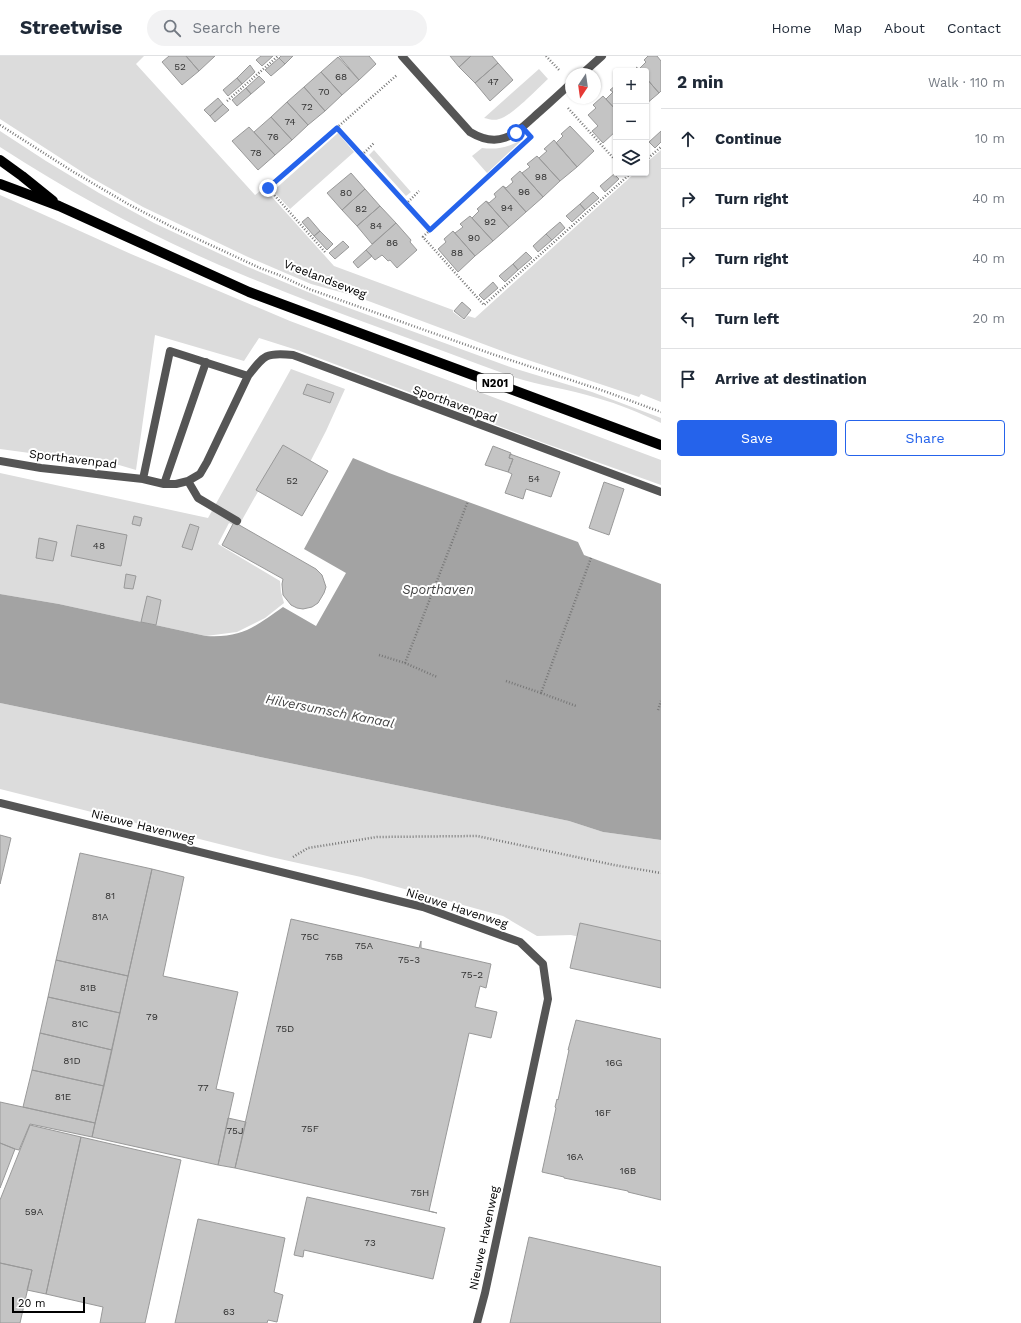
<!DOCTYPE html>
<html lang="en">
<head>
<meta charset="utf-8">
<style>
  body { margin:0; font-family:"Work Sans",sans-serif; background:#f2f2f3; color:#1f2937 }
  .controls { position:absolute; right:12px; top:12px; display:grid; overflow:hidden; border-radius:4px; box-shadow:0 1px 3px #0004 }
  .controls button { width:36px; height:36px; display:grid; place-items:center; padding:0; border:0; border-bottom:1px solid #e0e1e3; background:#fff; color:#1f2937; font:20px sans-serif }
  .compass { position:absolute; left:565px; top:12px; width:36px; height:36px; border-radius:50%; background:#fff; box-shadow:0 1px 3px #0004; rotate:193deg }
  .scale { position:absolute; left:12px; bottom:10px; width:73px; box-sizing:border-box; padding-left:4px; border:2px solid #000; border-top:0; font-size:11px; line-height:14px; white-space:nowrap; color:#000; -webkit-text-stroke:3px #fff; paint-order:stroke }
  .stop { position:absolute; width:12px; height:12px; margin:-9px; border:3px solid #2563eb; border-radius:50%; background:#fff }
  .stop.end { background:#2563eb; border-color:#fff; box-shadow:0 1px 4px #0008 }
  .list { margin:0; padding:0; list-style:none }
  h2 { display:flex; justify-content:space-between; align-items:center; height:52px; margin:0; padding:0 16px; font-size:17px }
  h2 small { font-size:13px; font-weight:400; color:#747a83 }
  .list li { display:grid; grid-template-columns:26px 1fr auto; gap:12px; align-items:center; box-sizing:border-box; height:60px; padding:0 16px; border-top:1px solid #e0e1e3 }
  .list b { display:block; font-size:15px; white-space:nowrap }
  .list em { font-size:13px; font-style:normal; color:#747a83 }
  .actions { display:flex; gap:8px; padding:12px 16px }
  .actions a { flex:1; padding:9px 0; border:1px solid #2563eb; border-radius:4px; text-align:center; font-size:14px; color:#2563eb }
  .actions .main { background:#2563eb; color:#fff }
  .icon { flex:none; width:22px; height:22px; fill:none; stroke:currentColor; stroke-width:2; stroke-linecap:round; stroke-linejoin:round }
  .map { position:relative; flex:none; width:661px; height:1267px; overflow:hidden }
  header { display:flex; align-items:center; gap:24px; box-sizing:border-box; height:56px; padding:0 20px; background:#fff; border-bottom:1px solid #e0e1e3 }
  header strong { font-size:19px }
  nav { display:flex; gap:22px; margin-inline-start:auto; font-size:14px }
  .search { width:280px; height:36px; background:#f2f2f3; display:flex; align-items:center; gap:10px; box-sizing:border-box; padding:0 14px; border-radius:22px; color:#747a83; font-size:15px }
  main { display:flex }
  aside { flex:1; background:#fff }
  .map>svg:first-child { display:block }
</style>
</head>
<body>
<header>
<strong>Streetwise</strong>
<div class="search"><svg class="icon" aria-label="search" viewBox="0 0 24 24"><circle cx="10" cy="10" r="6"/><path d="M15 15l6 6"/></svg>Search here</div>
<nav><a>Home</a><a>Map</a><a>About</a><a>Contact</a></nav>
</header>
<main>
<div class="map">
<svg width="661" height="1267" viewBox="0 0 661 1267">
  <rect width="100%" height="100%" fill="#fff"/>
  <path fill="#dcdcdc" d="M0,0h144l-8,8 119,131 9,-7 70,78 119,44v2l11,8 4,-4 7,2 160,-145h11v-10l15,-13v252l-20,-8 -2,3 -126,-42 -158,-59 -44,-12 -63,-27 -105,-50 -53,-30 -90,-58z
    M539,13l9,10c-11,10 -36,37 -49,40 -5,2 -10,0 -15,-1z
    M0,75l46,30 53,32 55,30 94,44 79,33 186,68 79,24 69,26v5c-21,-10 -42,-19 -64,-25 -27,-9 -57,-12 -84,-21 -90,-34 -181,-65 -270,-102 -85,-35 -166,-78 -243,-128z
    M338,77l16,19 -64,57 -17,-18z
    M524,82l-37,35 -15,-17 10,-8c16,2 28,-1 42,-10z
    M374,94l37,42 -5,4 -37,-41z
    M0,139l131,59 159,67 371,139v25l-117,-42 -244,-92 -41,-13 -15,23 -89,-26 -19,135 -17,-5 -119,-16z
    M291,313l54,20 -19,42 -17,33 -27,-15 -44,78 -9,-4 -11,21 62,37 1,11 3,11 -19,15 -28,14 -31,4 -147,-32 -59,-10v-121l208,45z
    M0,647l569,118 34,11 58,8v116l-90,-21 -34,1 -34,-20 -142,-39 -90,-20 -271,-68z"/>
  <path fill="#a3a3a3" d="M353,402l36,15 189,69 6,13 77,29v256l-58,-8 -34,-11 -569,-118v-109l59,10 147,32c37,2 48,-9 77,-29l33,19 30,-53 -42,-24z"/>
  <path fill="#c4c4c4" stroke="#999" d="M169,0h17l13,15 -17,14 -20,-23z
    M186,0h29l-16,15z
    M261,0h12l-11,10 -6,-6z
    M281,0h12l-8,8 -6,-6z
    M339,0h30l7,8 -17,16z
    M450,0h21l-12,11z
    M471,0h21l6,7 -23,20 -16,-16z
    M648,0h9l4,5v30l-2,2 -13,-15v-7h-6l-4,-4 3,2 7,-7 -2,-2z
    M338,1l21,23 -17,15 -21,-23z
    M279,2l6,6 -14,12 -6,-6z
    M498,7l15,17 -23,21 -15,-18z
    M250,9l5,7 -13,12 -5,-6z
    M321,16l21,23 -17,16 -21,-24z
    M259,20l6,6 -14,12 -5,-6z
    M237,22l5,6 -14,12 -5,-6z
    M646,22l13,15 -13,11z
    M616,29v25l-10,-11 7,-7 -3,-2z
    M304,31l21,24 -17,14 -21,-23z
    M246,32l5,6 -14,12 -5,-6z
    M603,40l13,14v21l-13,12 -11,-12 6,-5 -10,-11 8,-7 -3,-3z
    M218,42l5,6 -13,12 -6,-6z
    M287,46l21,23 -16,15 -21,-23z
    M223,48l6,6 -14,12 -5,-6z
    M271,61l21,23 -17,15 -21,-23z
    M570,70l24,25 -17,16 -21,-24 7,-7 -2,-2z
    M249,71l26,28 -17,15 -26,-29z
    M661,75v11l-6,6 -6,-6z
    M554,84l23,27 -17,14 -21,-23 8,-7 -3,-2z
    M537,100l23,25 -17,16 -21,-24 8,-6 -3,-3z
    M520,115l23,26 -17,15 -23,-26 3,2 7,-6 -2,-3z
    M351,117l14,16 -23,21 -15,-17z
    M614,118l5,5 -14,13 -5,-6z
    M503,130l23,26 -17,15 -23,-26 3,2 7,-6 -2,-3z
    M365,133l15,17 -23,20 -15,-16z
    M593,136l6,6 -14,12 -5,-6z
    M486,145l23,26 -16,14 -21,-23 7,-7 -2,-2z
    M580,148l5,6 -13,12 -6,-6z
    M380,150l16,17 -24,21 -15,-18z
    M470,160l23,25 -18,15 -22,-25 2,2 8,-6 -3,-3z
    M308,161l12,14 -6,5 -12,-14z
    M560,166l5,6 -13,12 -6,-6z
    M396,167l15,17 -1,2 7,8 -20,18 -7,-8 -2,1 -6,-6 -7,5 -9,-10z
    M320,175l13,13 -6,6 -13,-14z
    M453,175l22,25 -17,16 -20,-23 8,-7 -2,-3z
    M546,178l6,6 -14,12 -5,-6z
    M343,185l6,6 -14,12 -6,-6z
    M366,194l6,6 -14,12 -5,-6z
    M526,196l6,6 -14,12 -5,-6z
    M513,208l5,6 -13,12 -6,-6z
    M493,226l5,6 -14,12 -5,-5z
    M462,246l9,8 -7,9 -10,-8z
    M307,328l27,9 -4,10 -27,-9z
    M283,389l45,26 -26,45 -46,-26z
    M493,390l18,7 -2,5 4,1 -5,13 -23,-7z
    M510,398l50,18 -9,25 -25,-8 -3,10 -18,-6 7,-19 -4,-2 5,-13 -4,-1z
    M604,426l20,7 -15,46 -20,-7z
    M134,460l8,2 -2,8 -8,-2z
    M234,466l82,47 6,6 4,12 -2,6 -6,10 -6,4 -9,2 -6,-1 -6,-3 -8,-10 -1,-11 1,-5 -61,-34z
    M190,468l9,3 -7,23 -10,-3z
    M77,469l50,10 -6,31 -50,-10z
    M39,482l18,4 -4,19 -17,-3z
    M126,518l10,2 -3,13 -9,-1z
    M147,540l14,4 -5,25 -15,-3z
    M0,779l11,3 -11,46z
    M80,797l72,16 -24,107 -72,-16z
    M152,813l32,8 -21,99 75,16 -22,97 18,4 -16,72 -126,-28z
    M291,863l128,29 2,-7v7l70,16 -5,24 -6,-2 -5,21 22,5 -6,26 -22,-5 -40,178 8,2 -202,-45z
    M580,867l81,18v47l-91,-20z
    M56,904l72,16 -8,37 -72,-16z
    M48,941l72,16 -8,37 -72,-17z
    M576,964l85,19v161l-33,-8v-1l-64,-13v-1l-22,-5 14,-64 -1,-1 2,-8 1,1 11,-50h-1z
    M40,977l72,17 -8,36 -72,-16z
    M32,1014l72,16 -9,37 -72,-16z
    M0,1046l95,21 -3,14 -62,-13 -11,26 -4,-1 -15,-6z
    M228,1062l18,4 -11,46 -17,-3z
    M30,1069l51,12 -35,157 -19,-4 5,-20 -32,-7v-63z
    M81,1081l100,23 -36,163h-45l3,-16 -57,-13z
    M0,1087l15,6 -15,39z
    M307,1141l138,31 -12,51 -129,-29 -1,7 -9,-2z
    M198,1163l87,19 -11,54 9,3 -6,27 -9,-2 -1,3h-92z
    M529,1181l132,30v56h-151z
    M0,1207l32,7 -12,53h-20z"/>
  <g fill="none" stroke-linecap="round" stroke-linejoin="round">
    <path stroke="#777" stroke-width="2.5" stroke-dasharray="1 2" stroke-linecap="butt" d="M546,0l14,15
      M227,45l51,-45
      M568,52l48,53
      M0,69l72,46 56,33 46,24 86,40 19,7 30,14 183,65 112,37 57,21
      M337,72l93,102 84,-77
      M362,99l12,-12
      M646,104l15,-13
      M406,148l13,-13
      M430,174l-7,7 61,68 147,-132
      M325,196l-57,-64 129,-113
      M379,599l26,8 63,-162
      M405,607l32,14
      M506,625l35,12 50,-135
      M541,637l35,13
      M658,654l3,-9
      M293,801l15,-9 69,-11 100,-1 137,29 47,8"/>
    <path stroke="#555" stroke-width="8" d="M402,0l68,76c30,18 45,2 67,-18 11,-10 23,-20 34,-31
      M582,18l20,-18
      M248,320c16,-21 18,-24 45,-21l368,137
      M0,405l41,7 102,11 21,5h12l12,-3 12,-7 7,-12 41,-86 -78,-25 -27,128
      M188,425l10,17 39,23
      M164,428l42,-122
      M0,747l423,104 97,35 23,22 5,35 -63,294 -8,30"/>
    <path stroke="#000" stroke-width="10" d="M0,104l22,16 31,25
      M0,128l59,22 190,86 412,153"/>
  </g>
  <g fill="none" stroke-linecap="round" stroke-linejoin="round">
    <path stroke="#2563eb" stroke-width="5" d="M268,132l69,-60 93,102 101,-93 -9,-10 -6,6"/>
  </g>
  <g text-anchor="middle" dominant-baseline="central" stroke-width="4" stroke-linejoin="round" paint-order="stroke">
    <g font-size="10" fill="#313131">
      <text x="180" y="10">52</text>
      <text x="341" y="20">68</text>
      <text x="493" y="25">47</text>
      <text x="324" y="35">70</text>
      <text x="307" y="50">72</text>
      <text x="290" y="65">74</text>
      <text x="273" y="80">76</text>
      <text x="256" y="96">78</text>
      <text x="541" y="120">98</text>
      <text x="524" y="135">96</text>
      <text x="346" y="136">80</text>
      <text x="507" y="151">94</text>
      <text x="361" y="152">82</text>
      <text x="490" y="165">92</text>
      <text x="376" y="169">84</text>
      <text x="474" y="181">90</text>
      <text x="392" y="186">86</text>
      <text x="457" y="196">88</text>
      <text x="534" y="422">54</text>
      <text x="292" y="424">52</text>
      <text x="99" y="489">48</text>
      <text x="110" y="839">81</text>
      <text x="100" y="860">81A</text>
      <text x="310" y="880">75C</text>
      <text x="364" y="889">75A</text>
      <text x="334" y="900">75B</text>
      <text x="409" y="903">75-3</text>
      <text x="472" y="918">75-2</text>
      <text x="88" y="931">81B</text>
      <text x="152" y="960">79</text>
      <text x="80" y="967">81C</text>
      <text x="285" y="972">75D</text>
      <text x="72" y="1004">81D</text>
      <text x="614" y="1006">16G</text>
      <text x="203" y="1031">77</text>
      <text x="63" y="1040">81E</text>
      <text x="603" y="1056">16F</text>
      <text x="310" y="1072">75F</text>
      <text x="235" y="1074">75J</text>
      <text x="575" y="1100">16A</text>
      <text x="628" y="1114">16B</text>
      <text x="420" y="1136">75H</text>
      <text x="34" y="1155">59A</text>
      <text x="370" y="1186">73</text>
      <text x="229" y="1255">63</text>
    </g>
    <rect fill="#fff" stroke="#4c4c4c" stroke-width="1" x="477" y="318" width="36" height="18" rx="3"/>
    <g font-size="11" font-weight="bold" fill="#000">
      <text x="495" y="327">N201</text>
    </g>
    <g font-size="12" fill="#000" stroke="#fff">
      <text transform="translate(325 223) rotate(21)">Vreelandseweg</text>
      <text transform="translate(455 348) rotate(20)">Sporthavenpad</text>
      <text transform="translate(73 403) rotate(7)">Sporthavenpad</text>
      <text transform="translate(143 770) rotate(14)">Nieuwe Havenweg</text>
      <text transform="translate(457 852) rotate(18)">Nieuwe Havenweg</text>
      <text transform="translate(484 1182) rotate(-78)">Nieuwe Havenweg</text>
    </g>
    <g font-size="13" font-style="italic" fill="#444" stroke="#fff">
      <text x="438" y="533">Sporthaven</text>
      <text transform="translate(330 655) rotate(11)">Hilversumsch Kanaal</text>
    </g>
  </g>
</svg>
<div class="controls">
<button>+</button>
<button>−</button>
<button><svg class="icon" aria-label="layers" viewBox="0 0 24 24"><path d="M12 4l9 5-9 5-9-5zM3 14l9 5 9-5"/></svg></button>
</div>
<svg class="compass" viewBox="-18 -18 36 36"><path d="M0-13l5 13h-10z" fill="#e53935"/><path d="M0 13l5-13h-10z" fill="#747a83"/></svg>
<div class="scale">20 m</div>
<div class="stop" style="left:516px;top:77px"></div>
<div class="stop end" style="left:268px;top:132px"></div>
</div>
<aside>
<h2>2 min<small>Walk · 110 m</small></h2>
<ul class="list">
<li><svg class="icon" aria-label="ahead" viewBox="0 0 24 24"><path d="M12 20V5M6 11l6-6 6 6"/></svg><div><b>Continue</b></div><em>10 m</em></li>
<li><svg class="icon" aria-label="right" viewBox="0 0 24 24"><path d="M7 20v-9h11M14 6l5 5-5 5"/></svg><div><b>Turn right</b></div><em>40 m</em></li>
<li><svg class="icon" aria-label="right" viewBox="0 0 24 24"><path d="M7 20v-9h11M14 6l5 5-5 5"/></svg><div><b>Turn right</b></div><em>40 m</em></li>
<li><svg class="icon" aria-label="left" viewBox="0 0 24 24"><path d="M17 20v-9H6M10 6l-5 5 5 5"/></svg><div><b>Turn left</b></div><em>20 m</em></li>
<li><svg class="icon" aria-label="arrive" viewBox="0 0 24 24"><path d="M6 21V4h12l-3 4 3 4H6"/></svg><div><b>Arrive at destination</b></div></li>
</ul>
<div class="actions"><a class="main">Save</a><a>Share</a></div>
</aside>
</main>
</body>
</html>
